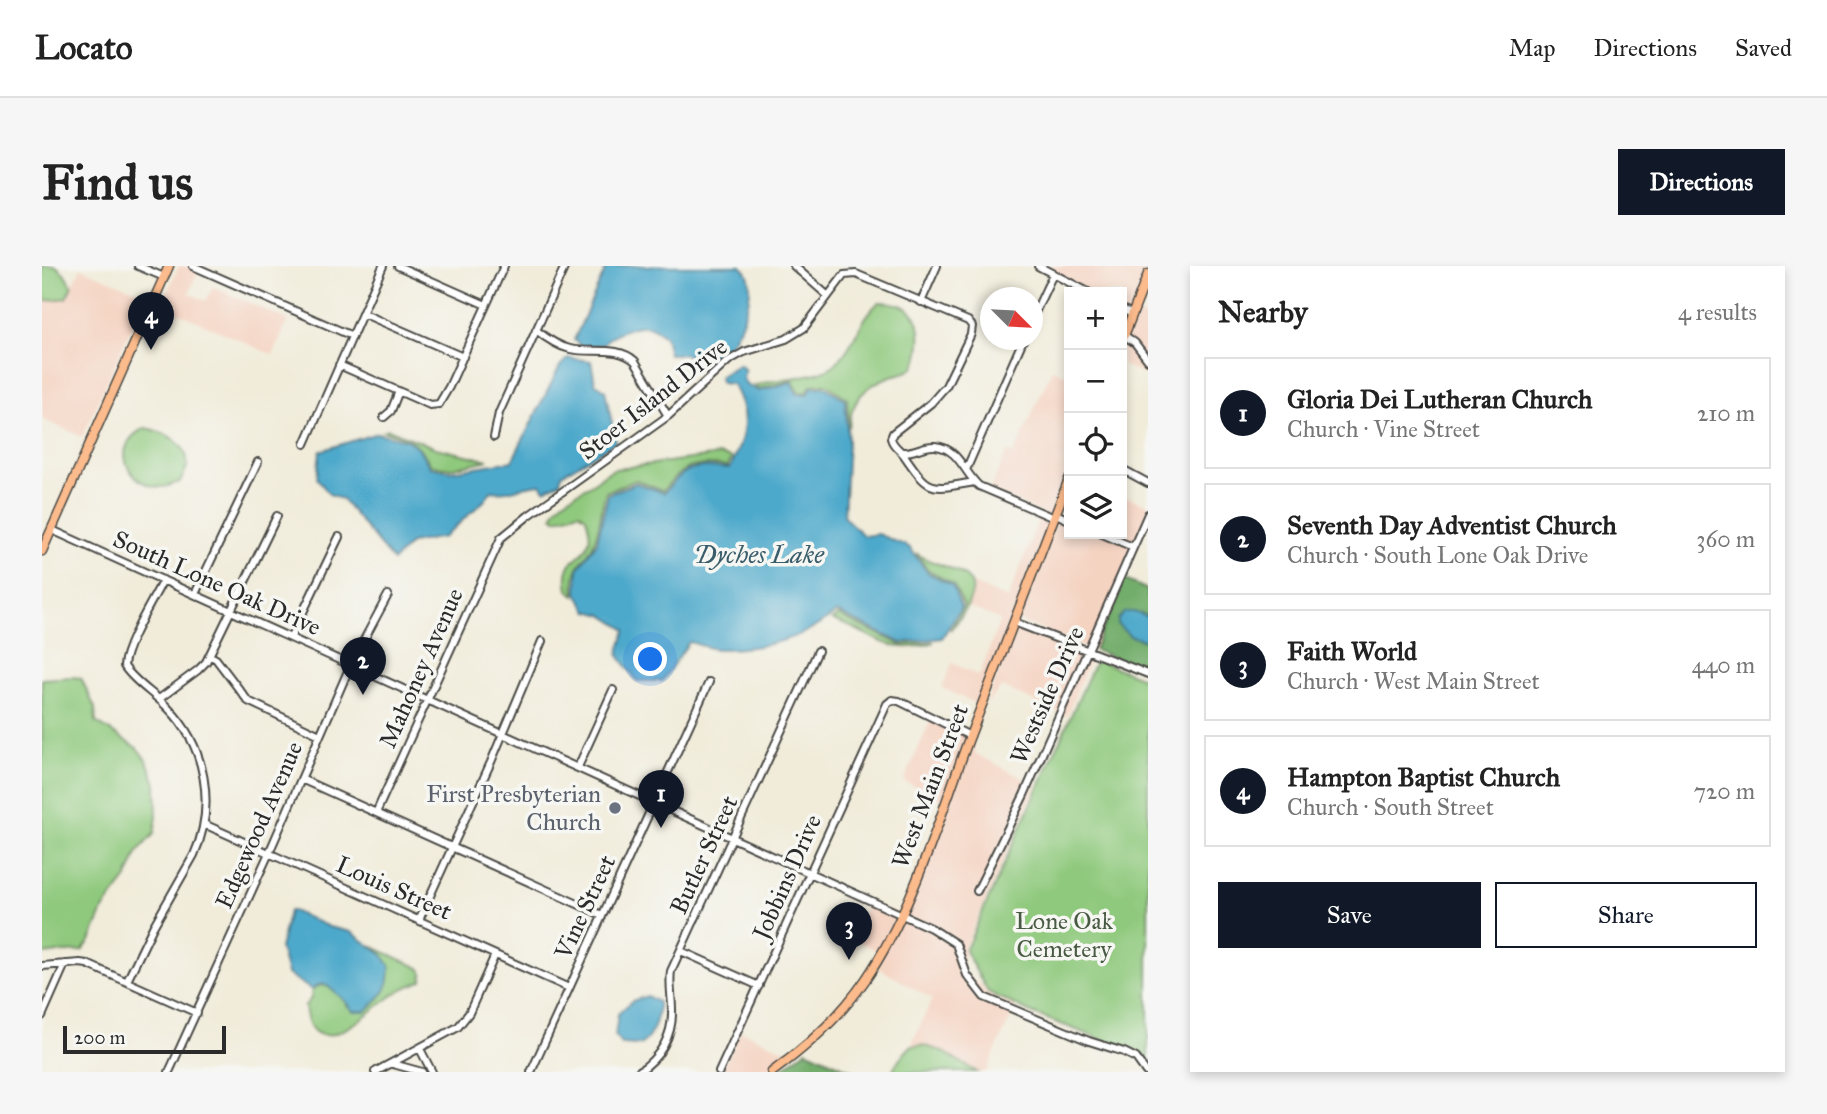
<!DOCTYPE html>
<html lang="en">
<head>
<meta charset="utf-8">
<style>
  body { margin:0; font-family:"IM FELL Great Primer",serif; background:#f6f6f6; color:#222 }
  .controls { position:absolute; right:21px; top:21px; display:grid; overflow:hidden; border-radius:0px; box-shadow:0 4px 10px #0003 }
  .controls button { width:63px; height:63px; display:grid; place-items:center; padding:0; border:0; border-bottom:2px solid #e0e0e0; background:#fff; color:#222; font:35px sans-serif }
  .compass { position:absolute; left:938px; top:21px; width:63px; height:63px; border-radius:50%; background:#fff; box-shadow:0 4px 10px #0003; rotate:114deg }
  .scale { position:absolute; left:21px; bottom:18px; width:163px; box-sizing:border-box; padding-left:7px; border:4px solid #2b2b2b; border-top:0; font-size:19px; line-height:24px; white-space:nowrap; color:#2b2b2b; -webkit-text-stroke:5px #f6f6f2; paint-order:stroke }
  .you { position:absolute; left:609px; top:394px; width:24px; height:24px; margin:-18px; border:5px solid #fff; border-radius:50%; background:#1a73e8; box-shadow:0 0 0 10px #1a73e833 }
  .badge { display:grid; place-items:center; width:46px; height:46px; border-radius:50%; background:#111827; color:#fff; font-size:23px; font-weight:700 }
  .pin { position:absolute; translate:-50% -58px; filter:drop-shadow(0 2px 4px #0008) }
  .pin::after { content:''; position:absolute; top:37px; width:24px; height:21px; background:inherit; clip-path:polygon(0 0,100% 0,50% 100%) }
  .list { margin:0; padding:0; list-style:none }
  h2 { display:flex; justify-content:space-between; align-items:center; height:91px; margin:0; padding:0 28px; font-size:30px }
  h2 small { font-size:23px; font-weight:400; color:#767676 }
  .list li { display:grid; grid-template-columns:46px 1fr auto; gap:21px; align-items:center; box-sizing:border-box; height:112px; margin:0 14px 14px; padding:0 14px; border:2px solid #e0e0e0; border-radius:0px }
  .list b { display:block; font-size:26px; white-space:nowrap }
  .list p { margin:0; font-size:23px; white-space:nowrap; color:#767676 }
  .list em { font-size:23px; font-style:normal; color:#767676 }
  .actions { display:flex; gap:14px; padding:21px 28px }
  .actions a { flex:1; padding:16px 0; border:2px solid #111827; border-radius:0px; text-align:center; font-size:24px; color:#111827 }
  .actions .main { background:#111827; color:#fff }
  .icon { flex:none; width:38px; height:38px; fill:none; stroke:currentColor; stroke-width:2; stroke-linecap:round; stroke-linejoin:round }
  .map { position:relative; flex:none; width:1106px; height:806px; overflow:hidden; border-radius:0px }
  header { display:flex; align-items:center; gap:42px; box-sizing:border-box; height:98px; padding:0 35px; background:#fff; border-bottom:2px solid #e0e0e0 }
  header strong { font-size:33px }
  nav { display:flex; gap:38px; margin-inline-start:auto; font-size:24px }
  .intro { display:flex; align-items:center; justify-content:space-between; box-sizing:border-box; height:168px; padding:0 42px }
  h1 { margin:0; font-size:49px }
  .button { padding:18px 32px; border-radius:0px; background:#111827; color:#fff; font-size:24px; font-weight:700 }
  main { display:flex; gap:42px; padding:0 42px }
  aside { flex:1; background:#fff; border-radius:0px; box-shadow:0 4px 10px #0003 }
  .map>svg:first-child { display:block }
</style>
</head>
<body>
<header>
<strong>Locato</strong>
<nav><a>Map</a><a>Directions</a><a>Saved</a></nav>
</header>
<div class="intro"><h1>Find us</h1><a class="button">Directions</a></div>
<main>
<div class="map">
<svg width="1106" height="806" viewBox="0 0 1106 806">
  <rect width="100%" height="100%" fill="#f6f6f2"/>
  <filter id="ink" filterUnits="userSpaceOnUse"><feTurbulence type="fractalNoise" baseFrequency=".0143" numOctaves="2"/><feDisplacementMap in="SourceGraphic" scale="14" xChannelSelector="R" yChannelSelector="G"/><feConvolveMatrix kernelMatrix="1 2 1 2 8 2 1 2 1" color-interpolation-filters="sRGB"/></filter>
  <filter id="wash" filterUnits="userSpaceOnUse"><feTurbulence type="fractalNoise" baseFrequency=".00686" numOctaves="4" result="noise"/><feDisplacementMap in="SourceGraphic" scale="28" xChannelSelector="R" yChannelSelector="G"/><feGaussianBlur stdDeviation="1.57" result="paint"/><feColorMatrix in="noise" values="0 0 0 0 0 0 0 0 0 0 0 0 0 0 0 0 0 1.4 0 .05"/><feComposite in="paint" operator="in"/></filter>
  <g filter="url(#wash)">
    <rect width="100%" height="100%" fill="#f1ecda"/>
    <path fill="#f5d3c1" d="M137,0h21l-11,27 17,8 7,-14 75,33 -15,35 -112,-50z
      M1010,0h95l-25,67v-41h-36l-35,-22z
      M39,2l65,27 -64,142 -40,-18v-118l24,-3z
      M1094,47l12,6v57l-26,-11v-15z
      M1010,103l17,7v95l-90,234 -37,-17 10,-25 27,13 21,-56 -33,-14 7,-17 -3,-6 37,16 33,-86 -51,-24 17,-37 7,2z
      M1027,222v46h53v-39l26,10v12l-54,134 -76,-31z
      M974,360l75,30 -24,60 -65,-29 -16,17z
      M890,451l36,15 -26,68 -38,-19z
      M930,475l4,13 61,31 -74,165 1,4 -6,19 23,12 6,9 28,14 -29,64h-9l-35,-21 -20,-6 -11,1 21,-47 -55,-32z
      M827,636l29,13 -19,37 -27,-14z
      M699,765l49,21 -23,20h-46z"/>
    <path fill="#8fc97d" stroke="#5d7a54" stroke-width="2" d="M0,0h14l8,7 8,13 -6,12 -24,3z
      M837,36c29,0 44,12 41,42 -1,6 -1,16 -5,21 -5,8 -16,9 -24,11 -25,9 -40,24 -42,51l-2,-29 -21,-14 -15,1 -4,7h-8l-7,-12 -33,9 -5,-3c20,-9 63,-7 80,-21 20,-17 25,-46 45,-63z
      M103,162c18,3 45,15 42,38 -1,5 -5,11 -7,16 -7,2 -14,6 -22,5 -34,-5 -47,-43 -13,-59z
      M346,163l48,19 52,12 -36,8 -21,-3c-14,-25 -21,-27 -48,-34z
      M678,189l12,3 -4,8c-33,-2 -44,-3 -65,25l-27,-11 -30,12c-5,15 -6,34 -11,48 -9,25 -23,19 -20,55l-7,-5c-7,-35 17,-29 21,-50 2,-7 -1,-16 -3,-23l-7,-5 -23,7 -3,-3c4,-16 25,-23 39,-32 8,-5 13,-12 23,-15z
      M874,287c18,15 65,15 55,44 -4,12 -12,24 -21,33l14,-24 -11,-22 -24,-13z
      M796,349l63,30 33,-3c-48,17 -61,-11 -102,-22z
      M1054,394l52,20v377l-119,-45 -41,-20 -23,-41z
      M30,411l9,1 14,30 1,14 41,26 10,13 9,22 1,34 -3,17 -16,17 -11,27 -23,30 -14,33 -8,10 -40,3v-275z
      M329,680l49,22 3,6 -1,6c-8,5 -17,7 -24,12 -27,16 -87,80 -93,14l6,-8 1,-8c14,-12 28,3 35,16l19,5 19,-20 -2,-36z
      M880,779l20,6 35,21h-85l7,-13 12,-13z"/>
    <path fill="#73ad6c" stroke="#4f6c4c" stroke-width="2" d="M1081,313l25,11v27l-7,-3v26l7,1v30l-54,-21z
      M764,784l49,22h-77z"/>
    <path fill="#4da9cb" stroke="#3c6a7b" stroke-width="2" d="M565,0h134c3,3 6,5 7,9 9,21 -14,78 -37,85 -9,3 -12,-1 -20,-4 -7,-3 -15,-2 -22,-2l-4,-17c-4,-3 -10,-9 -15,-10 -14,-4 -39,6 -47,18l-21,2 -8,-7z
      M526,92l23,3 4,22 10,7 11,52 -54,32 -2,8 -15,8 -4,-6c-18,1 -32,10 -50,7l-6,9 -41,37 -33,6 -18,18 -50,-61 -14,-6 -12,-16 3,-27 57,-18 29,7 12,7 12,20 22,4 60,-10 48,-95z
      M697,98l6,6 -2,8 3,7 13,6 33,-9 5,12h11l4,-7h13l20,12 3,42 -4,76 20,19 14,-2 31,13 19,26 24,12 9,22 -19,31 -41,5 -64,-31c-33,27 -73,37 -116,37 -11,1 -22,-5 -32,-7l-27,39h-25l-19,-27 8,-24 -23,-15 -15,-4 -11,-18 1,-24 19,-27 11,-48 28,-11 28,10c24,-30 30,-26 66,-25 15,-30 21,-53 2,-84l-11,-1 -2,-6z
      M1083,346h9l14,5v24l-18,-5 -12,-11v-6z
      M247,645h4l36,16 22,5 32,23 7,12 -1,13 -4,11 -19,20h-13l-11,-13 -17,-14 -8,1 -5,5 -25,-16 -7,-26z
      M605,730l11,6c1,15 -5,35 -18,43l-19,-1 -6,-8 3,-22 14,-13z"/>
  </g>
  <g filter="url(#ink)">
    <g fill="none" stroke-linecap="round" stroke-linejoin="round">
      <g stroke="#494845" stroke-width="10">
        <path id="minor" d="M96,0l26,11
          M151,0l159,70
          M356,0l88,39
          M752,0l33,29
          M996,0l50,26
          M879,36l16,-36
          M1080,43l10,5
          M320,47l101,44
          M990,53l21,-45
          M494,64c10,8 21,16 34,19 22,5 47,-4 65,12l33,55
          M1082,69l11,8 13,17
          M297,99l91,40 9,-1 10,-17 55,-121
          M342,151l7,-6 8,-20
          M452,171l5,-24 66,-147
          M263,178l78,-178
          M860,186c12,1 21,-7 33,-6 24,2 29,27 44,40l75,32
          M1080,203l26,14
          M924,204l57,-130
          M1014,248l13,6
          M10,264l879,398 25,16 11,31 17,22 105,44 35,11 12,6 10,14
          M1060,268l31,13
          M153,328l63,-132
          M972,356l134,52
          M249,371l48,-100
          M167,389l7,4 32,42 72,34
          M117,433l39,-29 8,-8 71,-146
          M536,501l35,-77
          M259,513l301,136
          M334,547l125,-275 27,-22 140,-100 60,-55 16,-9 42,-13 18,-11 40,-53 12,-1 112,47 4,5 -1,8 -25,52 -15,17 -38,30 -2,5c2,9 8,10 13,17 26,38 26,35 70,27
          M162,558l365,164
          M935,625l47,-96 124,-281
          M377,654l72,-158 51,-121
          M639,685l78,35
          M0,700l38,-3 7,1 110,49
          M85,715l26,-54 41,-72c22,-49 12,-109 -26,-147 -13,-14 -34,-26 -44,-42 1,-21 29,-66 39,-86
          M0,750l23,-52
          M378,783l12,23
          M351,798l29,8
          M127,806l100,-219 82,-189 37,-69
          M333,806l83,-45 11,-14 26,-58
          M489,806l178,-390
          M596,806c22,-14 35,-36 34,-62 0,-13 -3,-26 -1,-39l147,-320
          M677,806l168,-368 5,-4 7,1 71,35"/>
      </g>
      <g stroke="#494845" stroke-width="11">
        <path id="major" d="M1080,75l26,-67
          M0,285l127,-285
          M730,806c36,-26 69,-56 94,-93 46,-68 73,-160 102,-238 34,-87 67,-175 101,-262"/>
      </g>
      <use href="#minor" stroke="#fff" stroke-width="6"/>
      <use href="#major" stroke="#fbbb8c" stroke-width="8"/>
    </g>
  </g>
  <circle fill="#6b7280" stroke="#f6f6f2" stroke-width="2.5" cx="573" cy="542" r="7"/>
  <g text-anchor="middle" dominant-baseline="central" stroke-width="7" stroke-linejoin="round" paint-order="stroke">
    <g font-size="24" fill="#2b2b2b" stroke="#f6f6f2">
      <text transform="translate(611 133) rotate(-38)">Stoer Island Drive</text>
      <text transform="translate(175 317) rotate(24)">South Lone Oak Drive</text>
      <text transform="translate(379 402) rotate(-66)">Mahoney Avenue</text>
      <text transform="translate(1005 429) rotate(-66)">Westside Drive</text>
      <text transform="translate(888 520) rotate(-69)">West Main Street</text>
      <text transform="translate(217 559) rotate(-66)">Edgewood Avenue</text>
      <text transform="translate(662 589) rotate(-65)">Butler Street</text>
      <text transform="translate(745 611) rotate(-66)">Jobbins Drive</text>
      <text transform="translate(352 622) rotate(24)">Louis Street</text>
      <text transform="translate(543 641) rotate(-65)">Vine Street</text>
    </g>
    <g font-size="24" fill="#5b616d" stroke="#f6f6f2" text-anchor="end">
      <text x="559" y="528">First Presbyterian<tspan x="559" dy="28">Church</tspan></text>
    </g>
    <g font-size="24" fill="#495a44" stroke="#f6f6f2">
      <text x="1022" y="655">Lone Oak<tspan x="1022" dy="28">Cemetery</tspan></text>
    </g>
    <g font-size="26" font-style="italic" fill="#395d6b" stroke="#f6f6f2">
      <text x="717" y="288">Dyches Lake</text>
    </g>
  </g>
</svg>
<div class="controls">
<button>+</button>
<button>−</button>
<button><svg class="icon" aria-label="locate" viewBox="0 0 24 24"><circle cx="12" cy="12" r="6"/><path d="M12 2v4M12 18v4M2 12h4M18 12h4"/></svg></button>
<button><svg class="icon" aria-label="layers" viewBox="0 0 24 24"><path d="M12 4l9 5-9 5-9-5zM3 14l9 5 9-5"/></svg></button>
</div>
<svg class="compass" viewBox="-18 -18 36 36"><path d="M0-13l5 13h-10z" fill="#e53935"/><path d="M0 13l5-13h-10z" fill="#767676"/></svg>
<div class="scale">200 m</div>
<div class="you"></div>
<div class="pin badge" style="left:619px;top:562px">1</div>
<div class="pin badge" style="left:321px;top:429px">2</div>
<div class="pin badge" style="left:807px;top:694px">3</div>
<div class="pin badge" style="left:109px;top:84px">4</div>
</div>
<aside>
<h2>Nearby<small>4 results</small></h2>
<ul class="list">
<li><span class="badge">1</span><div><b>Gloria Dei Lutheran Church</b><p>Church · Vine Street</p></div><em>210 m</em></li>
<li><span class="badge">2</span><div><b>Seventh Day Adventist Church</b><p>Church · South Lone Oak Drive</p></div><em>360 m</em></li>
<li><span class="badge">3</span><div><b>Faith World</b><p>Church · West Main Street</p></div><em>440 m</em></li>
<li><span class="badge">4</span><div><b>Hampton Baptist Church</b><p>Church · South Street</p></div><em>720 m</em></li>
</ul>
<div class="actions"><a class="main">Save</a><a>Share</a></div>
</aside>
</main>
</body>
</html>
